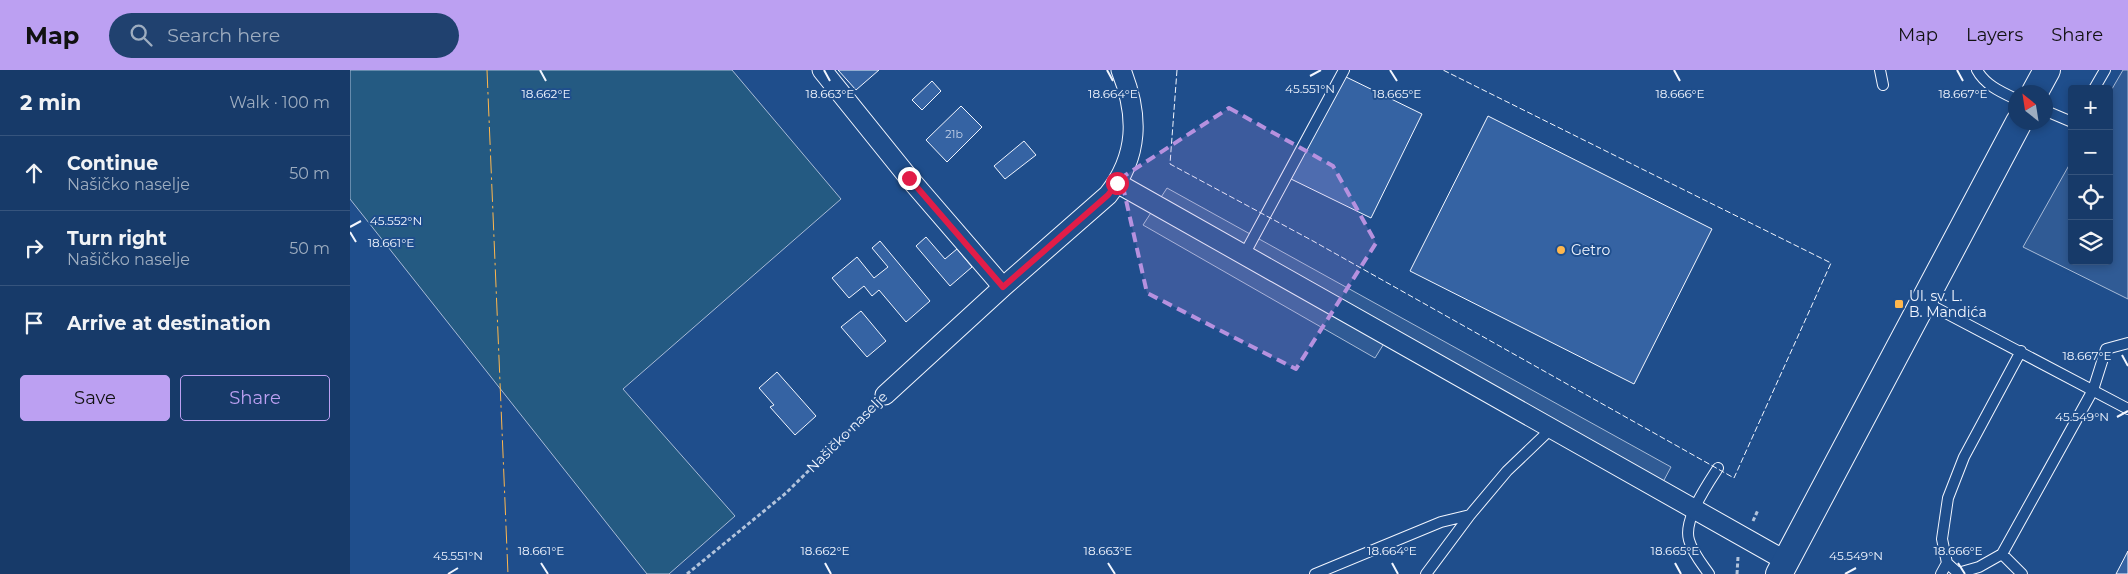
<!DOCTYPE html>
<html lang="en">
<head>
<meta charset="utf-8">
<style>
  body { margin:0; font-family:Montserrat,sans-serif; background:#20416f; color:#f1f3f6 }
  .controls { position:absolute; right:15px; top:15px; display:grid; overflow:hidden; border-radius:5px; box-shadow:0 2px 8px #0003 }
  .controls button { width:45px; height:45px; display:grid; place-items:center; padding:0; border:0; border-bottom:1px solid #36547d; background:#173a69; color:#f1f3f6; font:25px sans-serif }
  .compass { position:absolute; left:1658px; top:15px; width:45px; height:45px; border-radius:50%; background:#173a69; box-shadow:0 2px 8px #0003; rotate:330deg }
  .stop { position:absolute; width:15px; height:15px; margin:-11px; border:4px solid #e11d48; border-radius:50%; background:#fff }
  .stop.end { background:#e11d48; border-color:#fff; box-shadow:0 1px 5px #0008 }
  .list { margin:0; padding:0; list-style:none }
  h2 { display:flex; justify-content:space-between; align-items:center; height:65px; margin:0; padding:0 20px; font-size:21px }
  h2 small { font-size:16px; font-weight:400; color:#9eadc0 }
  .list li { display:grid; grid-template-columns:32px 1fr auto; gap:15px; align-items:center; box-sizing:border-box; height:75px; padding:0 20px; border-top:1px solid #36547d }
  .list b { display:block; font-size:19px; white-space:nowrap }
  .list p { margin:0; font-size:16px; white-space:nowrap; color:#9eadc0 }
  .list em { font-size:16px; font-style:normal; color:#9eadc0 }
  .actions { display:flex; gap:10px; padding:15px 20px }
  .actions a { flex:1; padding:11px 0; border:1px solid #bca0f2; border-radius:5px; text-align:center; font-size:18px; color:#bca0f2 }
  .actions .main { background:#bca0f2; color:#111 }
  .icon { flex:none; width:28px; height:28px; fill:none; stroke:currentColor; stroke-width:2; stroke-linecap:round; stroke-linejoin:round }
  .map { position:relative; flex:none; width:1778px; height:504px; overflow:hidden }
  header { display:flex; align-items:center; gap:30px; box-sizing:border-box; height:70px; padding:0 25px; background:#bca0f2; color:#111 }
  header strong { font-size:24px }
  nav { display:flex; gap:28px; margin-inline-start:auto; font-size:18px }
  .search { width:350px; height:45px; background:#20416f; display:flex; align-items:center; gap:12px; box-sizing:border-box; padding:0 18px; border-radius:28px; color:#9eadc0; font-size:19px }
  main { display:flex }
  aside { flex:1; background:#173a69 }
  .map>svg:first-child { display:block }
</style>
</head>
<body>
<header>
<strong>Map</strong>
<div class="search"><svg class="icon" aria-label="search" viewBox="0 0 24 24"><circle cx="10" cy="10" r="6"/><path d="M15 15l6 6"/></svg>Search here</div>
<nav><a>Map</a><a>Layers</a><a>Share</a></nav>
</header>
<main>
<aside>
<h2>2 min<small>Walk · 100 m</small></h2>
<ul class="list">
<li><svg class="icon" aria-label="ahead" viewBox="0 0 24 24"><path d="M12 20V5M6 11l6-6 6 6"/></svg><div><b>Continue</b><p>Našičko naselje</p></div><em>50 m</em></li>
<li><svg class="icon" aria-label="right" viewBox="0 0 24 24"><path d="M7 20v-9h11M14 6l5 5-5 5"/></svg><div><b>Turn right</b><p>Našičko naselje</p></div><em>50 m</em></li>
<li><svg class="icon" aria-label="arrive" viewBox="0 0 24 24"><path d="M6 21V4h12l-3 4 3 4H6"/></svg><div><b>Arrive at destination</b></div></li>
</ul>
<div class="actions"><a class="main">Save</a><a>Share</a></div>
</aside>
<div class="map">
<svg width="1778" height="504" viewBox="0 0 1778 504">
  <rect width="100%" height="100%" fill="#1f4e8c"/>
  <path fill="#245a82" stroke="#a8bbd7" d="M0,0h382l109,129 -218,190 112,127 -66,58h-22l-297,-375z"/>
  <path fill="#305b95" stroke="#a8bbd7" d="M1773,0h5v229l-105,-52 49,-87v101h37v-167z
    M817,118l504,279 -8,15 -270,-153 -18,29 -232,-133z"/>
  <path fill="#3563a3" stroke="#f2f6ff" d="M488,0h41l-23,20z
    M992,5l80,39 -51,104 -80,-39z
    M582,11l9,10 -19,19 -10,-10z
    M611,36l21,21 -35,35 -21,-22z
    M1138,46l224,113 -78,155 -224,-113z
    M674,71l12,14 -31,24 -11,-13z
    M576,167l19,22 12,-10 15,18 -22,19 -34,-40z
    M530,171l50,60 -24,21 -27,-32 -7,6 -8,-10 -15,12 -17,-20 25,-21 17,21 14,-11 -16,-19z
    M511,241l25,30 -19,16 -26,-30z
    M427,302l39,44 -21,19 -25,-28 4,-2 -15,-17z
    M1778,481v23h-12z"/>
  <g fill="none" stroke-linecap="round" stroke-linejoin="round">
    <g stroke="#f2f6ff" stroke-width="12">
      <path id="service" d="M1530,0l3,15
        M1627,0c8,15 24,22 39,29
        M1744,19l11,-19
        M1696,41l26,11
        M894,185l100,-185
        M1575,232l203,107
        M1671,281l-57,106 -16,41 -6,41 5,24 11,10 21,-6 23,-13 91,-164 13,-41 22,-6
        M1652,484l20,20
        M965,504l126,-52 29,-7
        M1076,504l44,-59 37,-44 45,-43
        M1359,504c-7,-10 -17,-22 -20,-34 -6,-20 18,-55 29,-72
        M1591,504l6,-11"/>
    </g>
    <g stroke="#f2f6ff" stroke-width="21">
      <path id="minor" d="M472,0l87,108 94,109
        M767,113l669,378
        M535,325l118,-108 105,-92c31,-39 31,-80 13,-125"/>
    </g>
    <g stroke="#f2f6ff" stroke-width="28">
      <path id="secondary" d="M1685,22l12,-22
        M1429,504l240,-452"/>
    </g>
    <path stroke="#b3c4dc" stroke-width="3" stroke-dasharray="4 2.5" stroke-linecap="butt" d="M1403,451l5,-11
      M337,504l99,-81 86,-85
      M1387,504l1,-17"/>
    <use href="#service" stroke="#1f4e8c" stroke-width="10"/>
    <use href="#minor" stroke="#1f4e8c" stroke-width="19"/>
    <use href="#secondary" stroke="#1f4e8c" stroke-width="26"/>
    <path stroke="#f2f6ff" stroke-width="1" stroke-dasharray="6 2.5" stroke-linecap="butt" d="M827,0l-7,94 143,77 421,237 97,-215 -388,-193"/>
    <path stroke="#ffb74d" stroke-width="1" stroke-dasharray="18 4 2.5 4" stroke-linecap="butt" d="M137,0l21,504"/>
  </g>
  <g fill="none" stroke-linecap="round" stroke-linejoin="round">
    <path stroke="#e11d48" stroke-width="6" d="M559,108l94,109 105,-92 9,-12"/>
  </g>
  <path fill="#b691df" fill-opacity="0.2" stroke="#b691df" stroke-width="4" stroke-dasharray="10 6" stroke-linejoin="round" d="M879,38l104,58 43,77 -80,126 -149,-76 -26,-115z"/>
  <path fill="none" stroke="#f2f6ff" stroke-width="2" d="M190,0l6,11M474,0l6,11M757,0l6,11M1040,0l7,11M1324,0l6,11M1607,0l6,11M960,6l11,-6M0,157l11,-6M0,162l6,10M1772,285l6,11M1767,347l11,-6M191,493l7,11M475,493l6,11M758,493l7,11M1042,493l6,11M1325,493l6,11M1608,493l7,11M98,504l10,-6M1495,504l11,-6"/>
  <g fill="#ffb74d" stroke="#1f4e8c" stroke-width="2">
    <circle cx="1211" cy="180" r="5"/>
    <rect x="1544" y="229" width="10" height="10" rx="2.5"/>
  </g>
  <g text-anchor="middle" dominant-baseline="central" stroke-width="4" stroke-linejoin="round" paint-order="stroke">
    <g font-size="11" fill="#c3d1e8">
      <text x="604" y="64">21b</text>
    </g>
    <g font-size="14" fill="#f2f6ff" stroke="#1f4e8c" text-anchor="start">
      <text x="1221" y="180">Getro</text>
      <text x="1559" y="226">Ul. sv. L.<tspan x="1559" dy="16">B. Mandića</tspan></text>
    </g>
    <g font-size="14" fill="#f2f6ff" stroke="#1f4e8c">
      <text transform="translate(497 362) rotate(-45)">Našičko naselje</text>
    </g>
  </g>
  <g font-size="12" text-anchor="middle" fill="#f2f6ff" stroke="#1f4e8c" stroke-width="4" stroke-linejoin="round" paint-order="stroke">
    <text x="960" y="23">45.551°N</text>
    <text x="196" y="28">18.662°E</text>
    <text x="480" y="28">18.663°E</text>
    <text x="1047" y="28">18.665°E</text>
    <text x="1330" y="28">18.666°E</text>
    <text x="1613" y="28">18.667°E</text>
    <text x="763" y="28">18.664°E</text>
    <text x="46" y="155">45.552°N</text>
    <text x="41" y="177">18.661°E</text>
    <text x="1737" y="290">18.667°E</text>
    <text x="1732" y="351">45.549°N</text>
    <text x="191" y="485">18.661°E</text>
    <text x="475" y="485">18.662°E</text>
    <text x="758" y="485">18.663°E</text>
    <text x="1042" y="485">18.664°E</text>
    <text x="1325" y="485">18.665°E</text>
    <text x="1608" y="485">18.666°E</text>
    <text x="108" y="490">45.551°N</text>
    <text x="1506" y="490">45.549°N</text>
  </g>
</svg>
<div class="controls">
<button>+</button>
<button>−</button>
<button><svg class="icon" aria-label="locate" viewBox="0 0 24 24"><circle cx="12" cy="12" r="6"/><path d="M12 2v4M12 18v4M2 12h4M18 12h4"/></svg></button>
<button><svg class="icon" aria-label="layers" viewBox="0 0 24 24"><path d="M12 4l9 5-9 5-9-5zM3 14l9 5 9-5"/></svg></button>
</div>
<svg class="compass" viewBox="-18 -18 36 36"><path d="M0-13l5 13h-10z" fill="#e53935"/><path d="M0 13l5-13h-10z" fill="#9eadc0"/></svg>
<div class="stop" style="left:767px;top:113px"></div>
<div class="stop end" style="left:559px;top:108px"></div>
</div>
</main>
</body>
</html>
